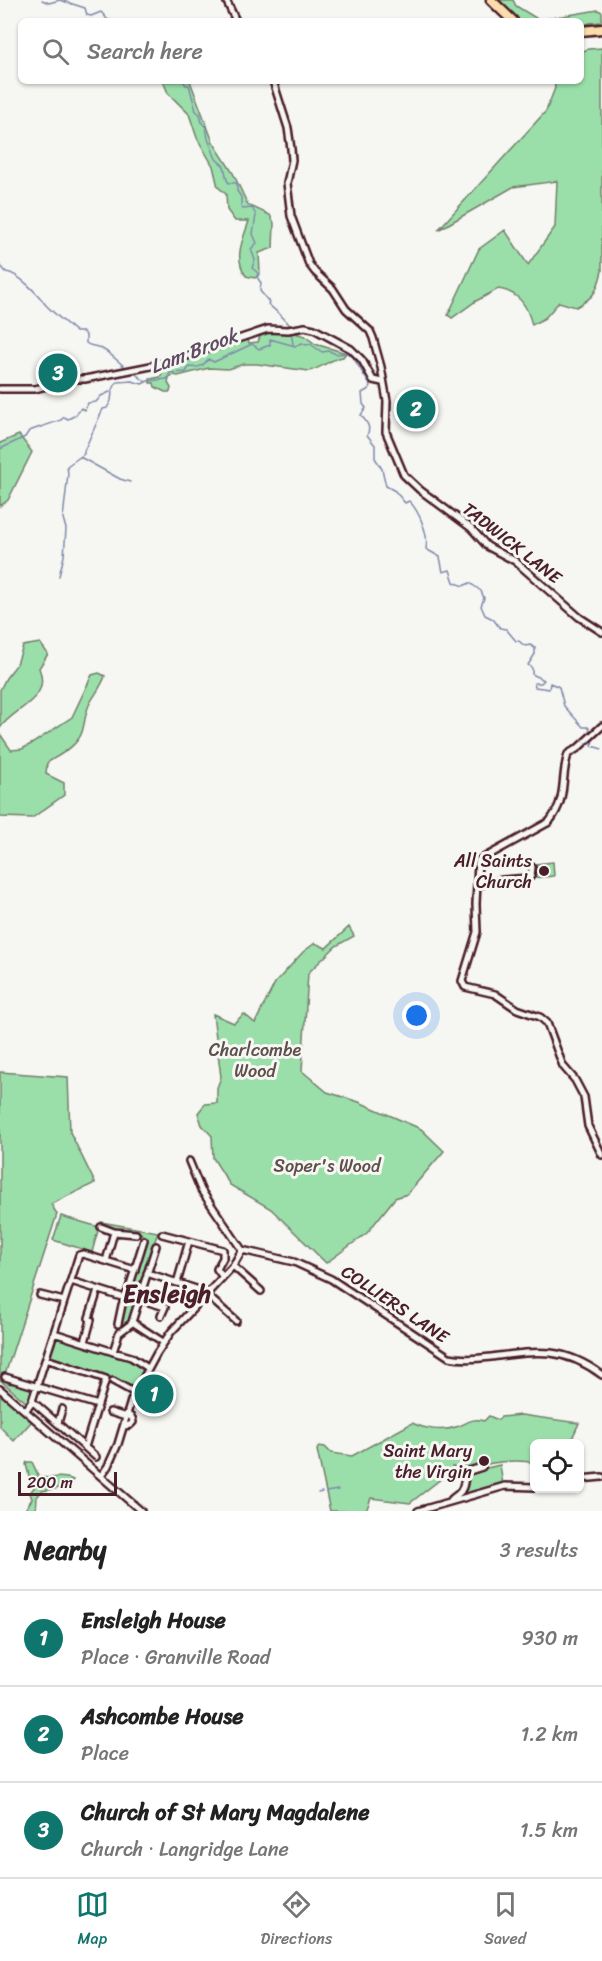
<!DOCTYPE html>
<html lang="en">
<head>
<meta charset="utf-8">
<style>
  body { margin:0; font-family:Sriracha,sans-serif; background:#f6f6f6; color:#222 }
  .controls { position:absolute; right:18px; bottom:18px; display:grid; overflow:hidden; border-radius:9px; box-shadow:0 2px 4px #0004 }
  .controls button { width:54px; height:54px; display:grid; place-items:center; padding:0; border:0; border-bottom:2px solid #e0e0e0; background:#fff; color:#222; font:30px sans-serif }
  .scale { position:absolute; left:18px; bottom:15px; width:99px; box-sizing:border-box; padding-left:6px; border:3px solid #4a1f2b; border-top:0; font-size:16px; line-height:21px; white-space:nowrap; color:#4a1f2b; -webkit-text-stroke:4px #f6f6f2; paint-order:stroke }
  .you { position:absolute; left:417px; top:1016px; width:21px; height:21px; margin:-15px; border:4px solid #fff; border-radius:50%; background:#1a73e8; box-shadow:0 0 0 9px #1a73e833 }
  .badge { display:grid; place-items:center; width:39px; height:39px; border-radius:50%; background:#0f766e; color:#fff; font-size:20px; font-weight:700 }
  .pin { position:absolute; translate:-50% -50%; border:3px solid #fff; box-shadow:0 2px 6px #0006 }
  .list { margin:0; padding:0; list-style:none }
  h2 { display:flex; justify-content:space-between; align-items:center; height:78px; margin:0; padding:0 24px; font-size:26px }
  h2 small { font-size:20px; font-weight:400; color:#767676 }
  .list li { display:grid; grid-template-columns:39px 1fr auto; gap:18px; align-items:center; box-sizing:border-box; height:96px; padding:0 24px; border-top:2px solid #e0e0e0 }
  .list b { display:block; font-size:22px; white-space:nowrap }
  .list p { margin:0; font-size:20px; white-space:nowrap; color:#767676 }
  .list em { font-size:20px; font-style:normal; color:#767676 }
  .icon { flex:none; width:33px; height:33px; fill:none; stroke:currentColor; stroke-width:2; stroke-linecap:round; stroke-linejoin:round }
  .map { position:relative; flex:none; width:602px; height:1511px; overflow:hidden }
  .search { position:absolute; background:#fff; box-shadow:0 2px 4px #0004; left:18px; right:18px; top:18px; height:66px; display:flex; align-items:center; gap:15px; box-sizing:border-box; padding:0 21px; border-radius:9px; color:#767676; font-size:22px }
  .sheet { height:366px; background:#fff }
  nav { display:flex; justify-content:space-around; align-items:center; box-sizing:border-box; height:84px; border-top:2px solid #e0e0e0; background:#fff; font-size:16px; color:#767676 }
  nav a { display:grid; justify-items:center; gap:3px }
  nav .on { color:#0f766e }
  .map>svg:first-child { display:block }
</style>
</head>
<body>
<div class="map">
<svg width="602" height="1511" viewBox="0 0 602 1511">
  <rect width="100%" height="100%" fill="#f6f6f2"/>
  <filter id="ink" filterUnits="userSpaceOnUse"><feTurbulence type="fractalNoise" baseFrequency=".0167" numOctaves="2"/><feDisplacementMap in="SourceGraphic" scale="12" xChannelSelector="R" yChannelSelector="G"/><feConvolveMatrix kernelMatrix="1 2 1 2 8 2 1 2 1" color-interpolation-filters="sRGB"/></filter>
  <g filter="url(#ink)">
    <path fill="#9adfaa" stroke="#727f6a" stroke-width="1.5" d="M494,0h19l3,6 23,14 59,-10 4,2v10l-12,1 -9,3v-5h-63l-11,-8z
      M602,48v223c-5,20 -7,26 -26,36l-17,-5 -14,16 -13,7c-5,-20 -13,-33 -34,-36l-22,12 -24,17 -4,-3 31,-66 26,-19 23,35 27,-38 2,-46 -44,6 -75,43 108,-119 9,-23 -1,-7h27v-29l7,-3z
      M163,81h27l23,61 20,31 15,32 22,10 4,8 -1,25 -14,5 1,21 -5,4 -9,-2c-13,-19 -3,-36 3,-55h-14l-8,-11 -1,-16 -8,-7 -5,-21 -16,-28 -8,-24 -21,-21z
      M269,332l26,1 10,3 10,8 31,9 -3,4c-13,2 -21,11 -34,14l-52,-7h-13l-16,5 -19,-1 -31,8 -5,-1 -4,3 -1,5 3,5 -1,4h-5l-10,-5 -1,-4h-4v-4l10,-2 2,-4 -4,-5 9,-1 80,-30 2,6 9,-1 3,-8z
      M70,362l7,15 -26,5 -5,-12z
      M19,435l13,17 -24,48 -8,6v-63z
      M40,643l8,11 -9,14c13,32 -25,39 -39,60v-38l6,-12 11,-14 6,-18z
      M99,673l6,3c-3,10 -11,19 -16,29 -4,9 -4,18 -7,27 -5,15 -23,23 -35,31l-1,11 18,9v12l-32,23 -32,-1v-83l11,16 11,-1 11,-6 39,-26 20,-42z
      M553,862l1,14 -21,2 2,-14z
      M349,927l5,9 -18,10 -28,27 -6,98 25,21 32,10 62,27 23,22 -37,43 -12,4 -28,35 -41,30 -55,-54 -41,-24 -17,-27 -1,-22 -10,-11 -4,-12 7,-9 12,-1v-15l4,-11 -8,-63 21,9 10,-9 11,9 20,-40 28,-31 12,-9 11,5z
      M0,1072l68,5 2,55 25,51 -44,21 6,10 -53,164 5,2 -1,3 3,1 1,-3 22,8 -6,15 -28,-24z
      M61,1216l38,11 -7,25 -39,-12z
      M101,1222l57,10 -22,65 2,1 -3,1 -1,5 1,3h-2l-1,4 2,1 -1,2h-2l-2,5 2,1 -6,7 -7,-1 2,-9 3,-1v-10l7,-9v-4l15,-54 -4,-6 -18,-1 -23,-6z
      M57,1335l73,23 14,11 -11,19 -3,1 -21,-12 -59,-19z
      M0,1394l32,27 -18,20 -14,-14z
      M521,1415l58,8 -9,20 -36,1v19c-18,-5 -49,0 -67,7l-2,-4 -13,1 -1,4 -41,32 -39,-5 -5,13h-36l-13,-61 2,-4 6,1 6,6 21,3 60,-33c13,6 30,9 44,4 11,-3 15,-10 28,-6l5,-5 9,4 3,-3z
      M27,1462h5l7,15c14,3 21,-3 34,3l-7,7 -24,4 -5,6 -1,13h-7l-3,-2 6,-9 -2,-6 8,-11 -9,-6 -3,-12z
      M500,1465l3,20 -30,9 -13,2 10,-24z"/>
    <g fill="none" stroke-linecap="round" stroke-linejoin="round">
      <path stroke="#7f89aa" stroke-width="1.5" d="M42,0l7,3 11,-3 25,8 2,7 4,1 10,-4 7,8 7,1
        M183,81l3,4h3l7,26 4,3 2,9 4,4 2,12 8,20 8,7 3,14 2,3h8v8l4,6v9l2,3 9,-1 4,7 -3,19 4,9 -6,6 4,11 -3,8 6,5 -1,4 4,6 -1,8 9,11 -1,2c8,7 17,14 23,23
        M0,265l6,7c12,1 32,22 39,32 7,8 23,21 31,28h7l3,3v8c5,4 8,2 14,5 10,4 19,15 28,21
        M291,332l2,12
        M133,372l13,10
        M0,449l25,-12 4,-6 32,-11 3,-3 4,2 8,-4 5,-7 4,2 3,-7 8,-1 5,-6 11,-5 5,-9 15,-1 10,3 6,-3 19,-2 3,-6 16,-1 3,-5c9,1 14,0 19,-8l6,3 38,-18 7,5 11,-4v-6l25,7 7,-3 4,2 4,-1 12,8 7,-1 7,3 11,-1 6,4 17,28 -1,4 -7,4 1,11 3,4 -5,7c4,6 11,11 6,20l8,10v13l7,11 4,17 9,5 10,12 4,-2c10,10 20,33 17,48l14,8 3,15 7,-2 4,12 9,4 7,-3 11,8 3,7 -3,8 4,9 8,4 7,9 6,1 10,12h3c4,4 6,6 11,4l5,3v6l-7,11 4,3v6l12,6 -3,3h-7l1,4 14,2 1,-6 9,4 5,19 19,21h5l4,6
        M80,457l40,22 10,3
        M59,576l5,-20 2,-27 -3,-11 5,-44 -1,-8 17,-12v-3l19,-42 4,-1 4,-7 1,-9
        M593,737l-1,9 10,3
        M326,1492l12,-2
        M318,1493l4,-1"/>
      <g stroke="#4a1f2b" stroke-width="10">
        <path id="minor" d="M226,0l10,21
          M273,81l15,47 3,21 1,11 -5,23 4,33 18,48 6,8 18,17 13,20 24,22 3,7 8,29 6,34 -1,31 18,43 16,15 51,38 16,18 28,15 64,56 23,15
          M0,389h35l38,-10h12l81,-16 102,-34 20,1 17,-3 9,2 37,20 11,11 11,20 9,2
          M602,726l-24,22 -10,6c-8,26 0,44 -19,68l-71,39 -2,43 1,28 -15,49 3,6 30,7 22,15 23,8 7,6 16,43 12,14 9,17 4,29 14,29
          M478,885l25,-5 26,-2 2,-2 1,-9
          M189,1161l12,29 41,60
          M101,1227l13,5 22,2
          M162,1234l61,16v8l-6,11 5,7
          M156,1246l-24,76 31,20
          M242,1250l52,12 37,17 118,78c14,3 27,2 42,0 45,-6 72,-11 111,18
          M106,1261l8,-29
          M233,1266l28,25
          M147,1273l55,18 34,30
          M71,1281l54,17
          M177,1283l12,-42
          M40,1295l24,6
          M139,1299l26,8 -4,9
          M89,1318l9,-28
          M118,1324l4,-19 6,-14 16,-51
          M54,1333l66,21
          M85,1342l6,-22
          M113,1352l6,-19 13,-10
          M121,1354l10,3 17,11
          M46,1359l60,20 -21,68
          M5,1377l93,28
          M113,1381l22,12
          M0,1389l141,122
          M32,1401l64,56
          M26,1410l6,-9 47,-146 4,-1 52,16
          M110,1412l16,5
          M58,1423l4,-14
          M124,1426l6,-1 3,-3 -1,-4 -5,-4
          M101,1476l7,-10 10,-22 13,-43 26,-48 14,-21 62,-66 9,-16
          M580,1479l22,-2
          M451,1500c2,-3 5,-4 7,-6 7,-5 6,-15 8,-22l16,-5
          M418,1511l87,-25 29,1"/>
      </g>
      <g stroke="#4a1f2b" stroke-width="13">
        <path id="highway" d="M491,0l22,21
          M581,31l21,-2"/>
      </g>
      <use href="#minor" stroke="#f6f6f2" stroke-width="5"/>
      <use href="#highway" stroke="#faddab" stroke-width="8"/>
    </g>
  </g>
  <g fill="#4a1f2b" stroke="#f6f6f2" stroke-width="2">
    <circle cx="544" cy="871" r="6"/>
    <circle cx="484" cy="1461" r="6"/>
  </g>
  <g text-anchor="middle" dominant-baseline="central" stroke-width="6" stroke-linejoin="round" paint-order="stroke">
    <g font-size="18" fill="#4a1f2b" stroke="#f6f6f2">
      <text transform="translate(512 543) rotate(38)">TADWICK LANE</text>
      <text transform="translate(395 1304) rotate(34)">COLLIERS LANE</text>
    </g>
    <g font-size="18" fill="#4a1f2b" stroke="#f6f6f2" text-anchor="end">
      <text x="532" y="861">All Saints<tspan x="532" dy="21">Church</tspan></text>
      <text x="472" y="1451">Saint Mary<tspan x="472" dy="21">the Virgin</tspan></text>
    </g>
    <g font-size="18" fill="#5e4f4b" stroke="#f6f6f2">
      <text x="255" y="1050">Charlcombe<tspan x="255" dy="21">Wood</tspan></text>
      <text x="327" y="1166">Soper's Wood</text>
    </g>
    <g font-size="20" font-style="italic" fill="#604b60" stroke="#f6f6f2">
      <text transform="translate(194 351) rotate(-21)">Lam Brook</text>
    </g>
    <g font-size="24" font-weight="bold" fill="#4a1f2b" stroke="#f6f6f2">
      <text x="167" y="1294">Ensleigh</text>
    </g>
  </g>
</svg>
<div class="controls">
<button><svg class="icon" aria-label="locate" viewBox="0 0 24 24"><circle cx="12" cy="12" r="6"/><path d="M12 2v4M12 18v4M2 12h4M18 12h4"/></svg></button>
</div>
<div class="scale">200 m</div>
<div class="you"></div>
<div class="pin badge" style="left:154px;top:1394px">1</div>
<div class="pin badge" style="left:416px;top:409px">2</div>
<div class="pin badge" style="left:58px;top:373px">3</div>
<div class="search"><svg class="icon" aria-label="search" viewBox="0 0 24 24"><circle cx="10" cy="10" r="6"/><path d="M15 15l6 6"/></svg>Search here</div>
</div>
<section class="sheet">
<h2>Nearby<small>3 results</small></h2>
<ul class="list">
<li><span class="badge">1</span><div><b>Ensleigh House</b><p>Place · Granville Road</p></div><em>930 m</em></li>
<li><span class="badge">2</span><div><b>Ashcombe House</b><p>Place</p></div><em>1.2 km</em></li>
<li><span class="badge">3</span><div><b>Church of St Mary Magdalene</b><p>Church · Langridge Lane</p></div><em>1.5 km</em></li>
</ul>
</section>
<nav>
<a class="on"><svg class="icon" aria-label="map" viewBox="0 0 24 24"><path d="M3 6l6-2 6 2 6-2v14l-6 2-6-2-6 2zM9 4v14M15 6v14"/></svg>Map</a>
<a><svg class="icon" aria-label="directions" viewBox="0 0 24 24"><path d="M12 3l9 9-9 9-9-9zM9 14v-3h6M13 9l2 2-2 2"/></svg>Directions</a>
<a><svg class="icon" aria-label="saved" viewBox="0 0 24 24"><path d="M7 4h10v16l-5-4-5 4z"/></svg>Saved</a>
</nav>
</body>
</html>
